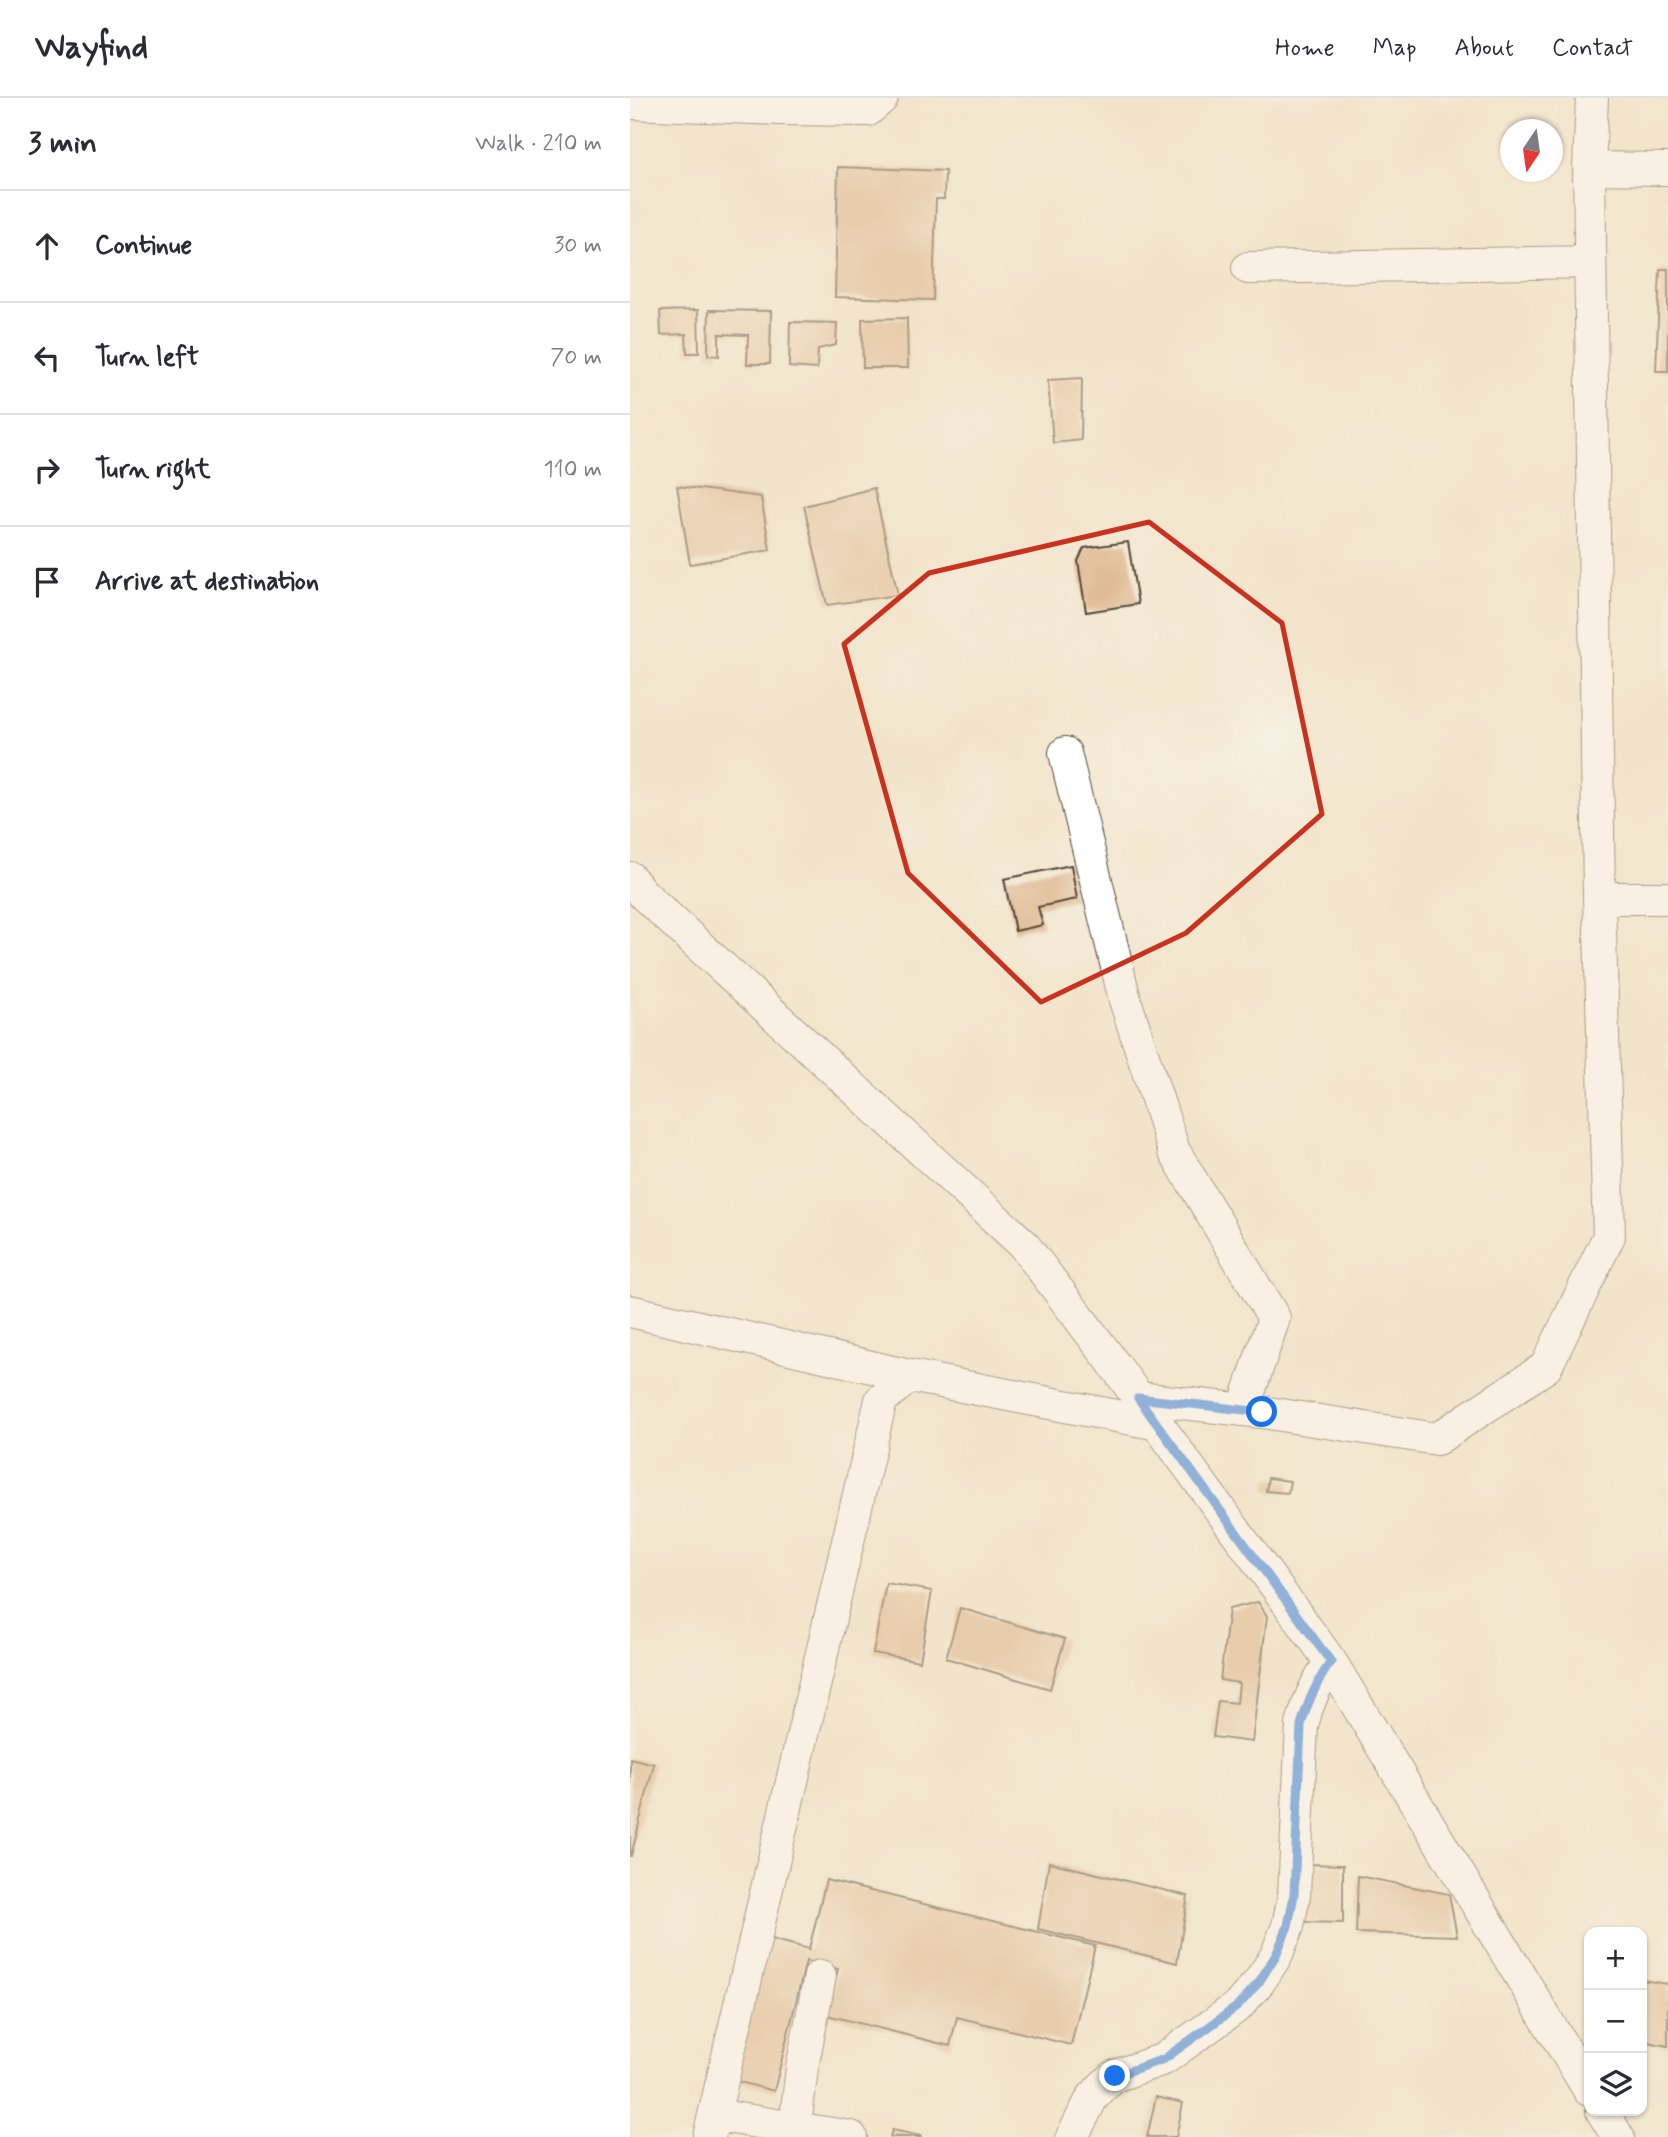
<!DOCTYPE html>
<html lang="en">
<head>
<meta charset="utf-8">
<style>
  body { margin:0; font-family:Mynerve,sans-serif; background:#f2f2f3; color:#2b2b33 }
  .controls { position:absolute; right:21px; bottom:21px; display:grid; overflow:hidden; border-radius:14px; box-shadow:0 2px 5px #0004 }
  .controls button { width:63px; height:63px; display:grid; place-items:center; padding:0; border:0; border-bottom:2px solid #e1e1e2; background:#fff; color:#2b2b33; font:35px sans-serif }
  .compass { position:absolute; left:870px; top:21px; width:63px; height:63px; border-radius:50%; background:#fff; box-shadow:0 2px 5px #0004; rotate:193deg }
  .stop { position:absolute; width:21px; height:21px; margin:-16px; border:5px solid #1a73e8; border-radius:50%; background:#fff }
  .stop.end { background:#1a73e8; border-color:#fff; box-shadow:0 2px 7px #0008 }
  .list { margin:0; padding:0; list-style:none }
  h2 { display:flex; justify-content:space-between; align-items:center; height:91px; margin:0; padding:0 28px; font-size:30px }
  h2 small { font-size:23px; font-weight:400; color:#7c7c81 }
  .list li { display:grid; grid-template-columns:46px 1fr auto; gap:21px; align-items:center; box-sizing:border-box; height:112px; padding:0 28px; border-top:2px solid #e1e1e2 }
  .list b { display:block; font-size:26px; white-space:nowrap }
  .list em { font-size:23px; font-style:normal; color:#7c7c81 }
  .icon { flex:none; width:38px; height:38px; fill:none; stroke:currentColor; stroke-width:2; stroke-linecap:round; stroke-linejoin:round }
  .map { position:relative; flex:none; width:1038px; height:2039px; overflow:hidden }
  header { display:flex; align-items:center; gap:42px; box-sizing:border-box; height:98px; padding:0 35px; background:#fff; border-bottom:2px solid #e1e1e2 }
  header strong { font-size:33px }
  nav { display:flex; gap:38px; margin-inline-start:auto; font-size:24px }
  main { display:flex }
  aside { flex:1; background:#fff }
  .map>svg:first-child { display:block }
</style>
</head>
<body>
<header>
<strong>Wayfind</strong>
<nav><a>Home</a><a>Map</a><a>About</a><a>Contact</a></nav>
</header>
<main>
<aside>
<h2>3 min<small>Walk · 210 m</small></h2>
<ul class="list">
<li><svg class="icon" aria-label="ahead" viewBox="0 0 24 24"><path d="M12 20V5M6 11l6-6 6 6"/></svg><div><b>Continue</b></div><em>30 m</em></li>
<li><svg class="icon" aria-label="left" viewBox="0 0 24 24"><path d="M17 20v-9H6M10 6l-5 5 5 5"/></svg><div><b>Turn left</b></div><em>70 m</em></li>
<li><svg class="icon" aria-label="right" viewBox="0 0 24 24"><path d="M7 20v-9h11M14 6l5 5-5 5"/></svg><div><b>Turn right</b></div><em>110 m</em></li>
<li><svg class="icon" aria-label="arrive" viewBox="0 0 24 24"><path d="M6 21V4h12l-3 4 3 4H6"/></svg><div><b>Arrive at destination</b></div></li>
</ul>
</aside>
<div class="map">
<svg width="1038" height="2039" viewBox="0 0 1038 2039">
  <rect width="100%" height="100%" fill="#f7f3e8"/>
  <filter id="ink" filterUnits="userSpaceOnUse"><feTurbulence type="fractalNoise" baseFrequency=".0143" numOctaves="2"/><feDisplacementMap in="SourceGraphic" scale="14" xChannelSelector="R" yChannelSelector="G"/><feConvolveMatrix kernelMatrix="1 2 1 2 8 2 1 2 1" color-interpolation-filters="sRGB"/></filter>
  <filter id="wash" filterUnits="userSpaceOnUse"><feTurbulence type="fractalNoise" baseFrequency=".00686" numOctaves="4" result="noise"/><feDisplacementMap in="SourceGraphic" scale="28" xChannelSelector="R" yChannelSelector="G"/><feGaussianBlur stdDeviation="1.57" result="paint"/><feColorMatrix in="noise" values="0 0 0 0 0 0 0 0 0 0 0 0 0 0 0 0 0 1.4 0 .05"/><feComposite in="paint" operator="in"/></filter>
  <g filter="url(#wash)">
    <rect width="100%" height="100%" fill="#f2e4ca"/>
    <g id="blocks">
      <path fill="#dcb288" d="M208,69l107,4 -1,28h-8l-3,101 -98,-3z
        M1030,171h8v102h-12z
        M68,212l1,43h-12l-1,-19 -25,1 -1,-24z
        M79,212l62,1 -1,53h-23l1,-29 -29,-1v22l-11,-1z
        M277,220l1,50h-45l-1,-49z
        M160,224l47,1 -1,22 -18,4 -1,20 -28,-2z
        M452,280l-1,62 -28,3 -5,-63z
        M47,388l84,11 9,53 -80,14z
        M244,390l24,107 -71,10 -23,-99z
        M498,444l10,62 -52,8 -8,-51 6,-13z
        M441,767l6,34 -39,8 5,18 -28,6 -11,-52z
        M638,1380l22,3 -2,12 -22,-2z
        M256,1485l46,8 -12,70 -47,-8z
        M628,1504l9,14 -15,126 -39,-5 5,-36 19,2 2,-20 -19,-3 9,-71z
        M330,1510l105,31 -15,50 -104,-31z
        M0,1660l24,6 -23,92h-1z
        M419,1764l139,34 -11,67 -139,-34z
        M673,1766l40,1v58l-41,-1z
        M728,1778l91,18 8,42 -101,-3z
        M196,1782l269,66 -24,99 -114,-28 -7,29 -123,-31 11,-46 -32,-8 -32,130 -42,-11 35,-142 42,11z
        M1012,1882l26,4v62l-26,-5z
        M526,1999l27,6 -7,34h-29z
        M262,2032l29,6v1h-31z"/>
    </g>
  </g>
  <g filter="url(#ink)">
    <use href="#blocks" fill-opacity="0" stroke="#564638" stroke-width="2"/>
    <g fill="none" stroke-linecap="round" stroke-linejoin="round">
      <g stroke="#564638" stroke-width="34">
        <path id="minor" d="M0,5l149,6 89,1 14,-12
          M959,70l79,1
          M618,170l342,-6
          M435,655l60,247 49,151 100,167 -31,92
          M0,780l13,16 380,350 85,112 223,306 258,428
          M969,800h69
          M0,1213l280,65
          M508,1300l124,14 175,27 109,-72 63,-131 -10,-338 -10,-730 3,-70
          M972,2013l16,26
          M84,2017l137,22
          M165,2028l7,-58 18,-92
          M79,2039l172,-737 29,-24 248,48
          M442,2039l20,-39 11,-12 12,-10 49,-17 74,-53 21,-24 17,-26 12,-30 6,-31 8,-170c6,-24 14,-43 29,-63"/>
      </g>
      <use href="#minor" stroke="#fff" stroke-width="32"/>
    </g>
  </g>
  <g fill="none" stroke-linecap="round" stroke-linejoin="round" filter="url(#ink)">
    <path stroke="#1a73e8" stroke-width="9" d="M485,1978l49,-17 74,-53 21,-24 17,-27 12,-29 6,-31 7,-170c7,-24 15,-43 30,-63l-193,-264 124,14"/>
  </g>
  <path d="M0 0H1038V2039H0ZM519,424l133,101 40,191 -136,119 -145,69 -133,-129 -64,-229 85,-71z" fill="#f2e4ca" fill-opacity=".55" fill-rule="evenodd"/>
  <path fill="none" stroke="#c8321e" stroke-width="5" stroke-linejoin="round" d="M519,424l133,101 40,191 -136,119 -145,69 -133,-129 -64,-229 85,-71z"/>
</svg>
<div class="controls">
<button>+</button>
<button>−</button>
<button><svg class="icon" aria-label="layers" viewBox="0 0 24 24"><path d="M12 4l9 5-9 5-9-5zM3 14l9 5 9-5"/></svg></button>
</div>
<svg class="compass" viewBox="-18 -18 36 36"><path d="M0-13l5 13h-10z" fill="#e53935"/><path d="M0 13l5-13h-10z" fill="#7c7c81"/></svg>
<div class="stop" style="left:632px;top:1314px"></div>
<div class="stop end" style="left:485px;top:1978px"></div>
</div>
</main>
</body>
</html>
